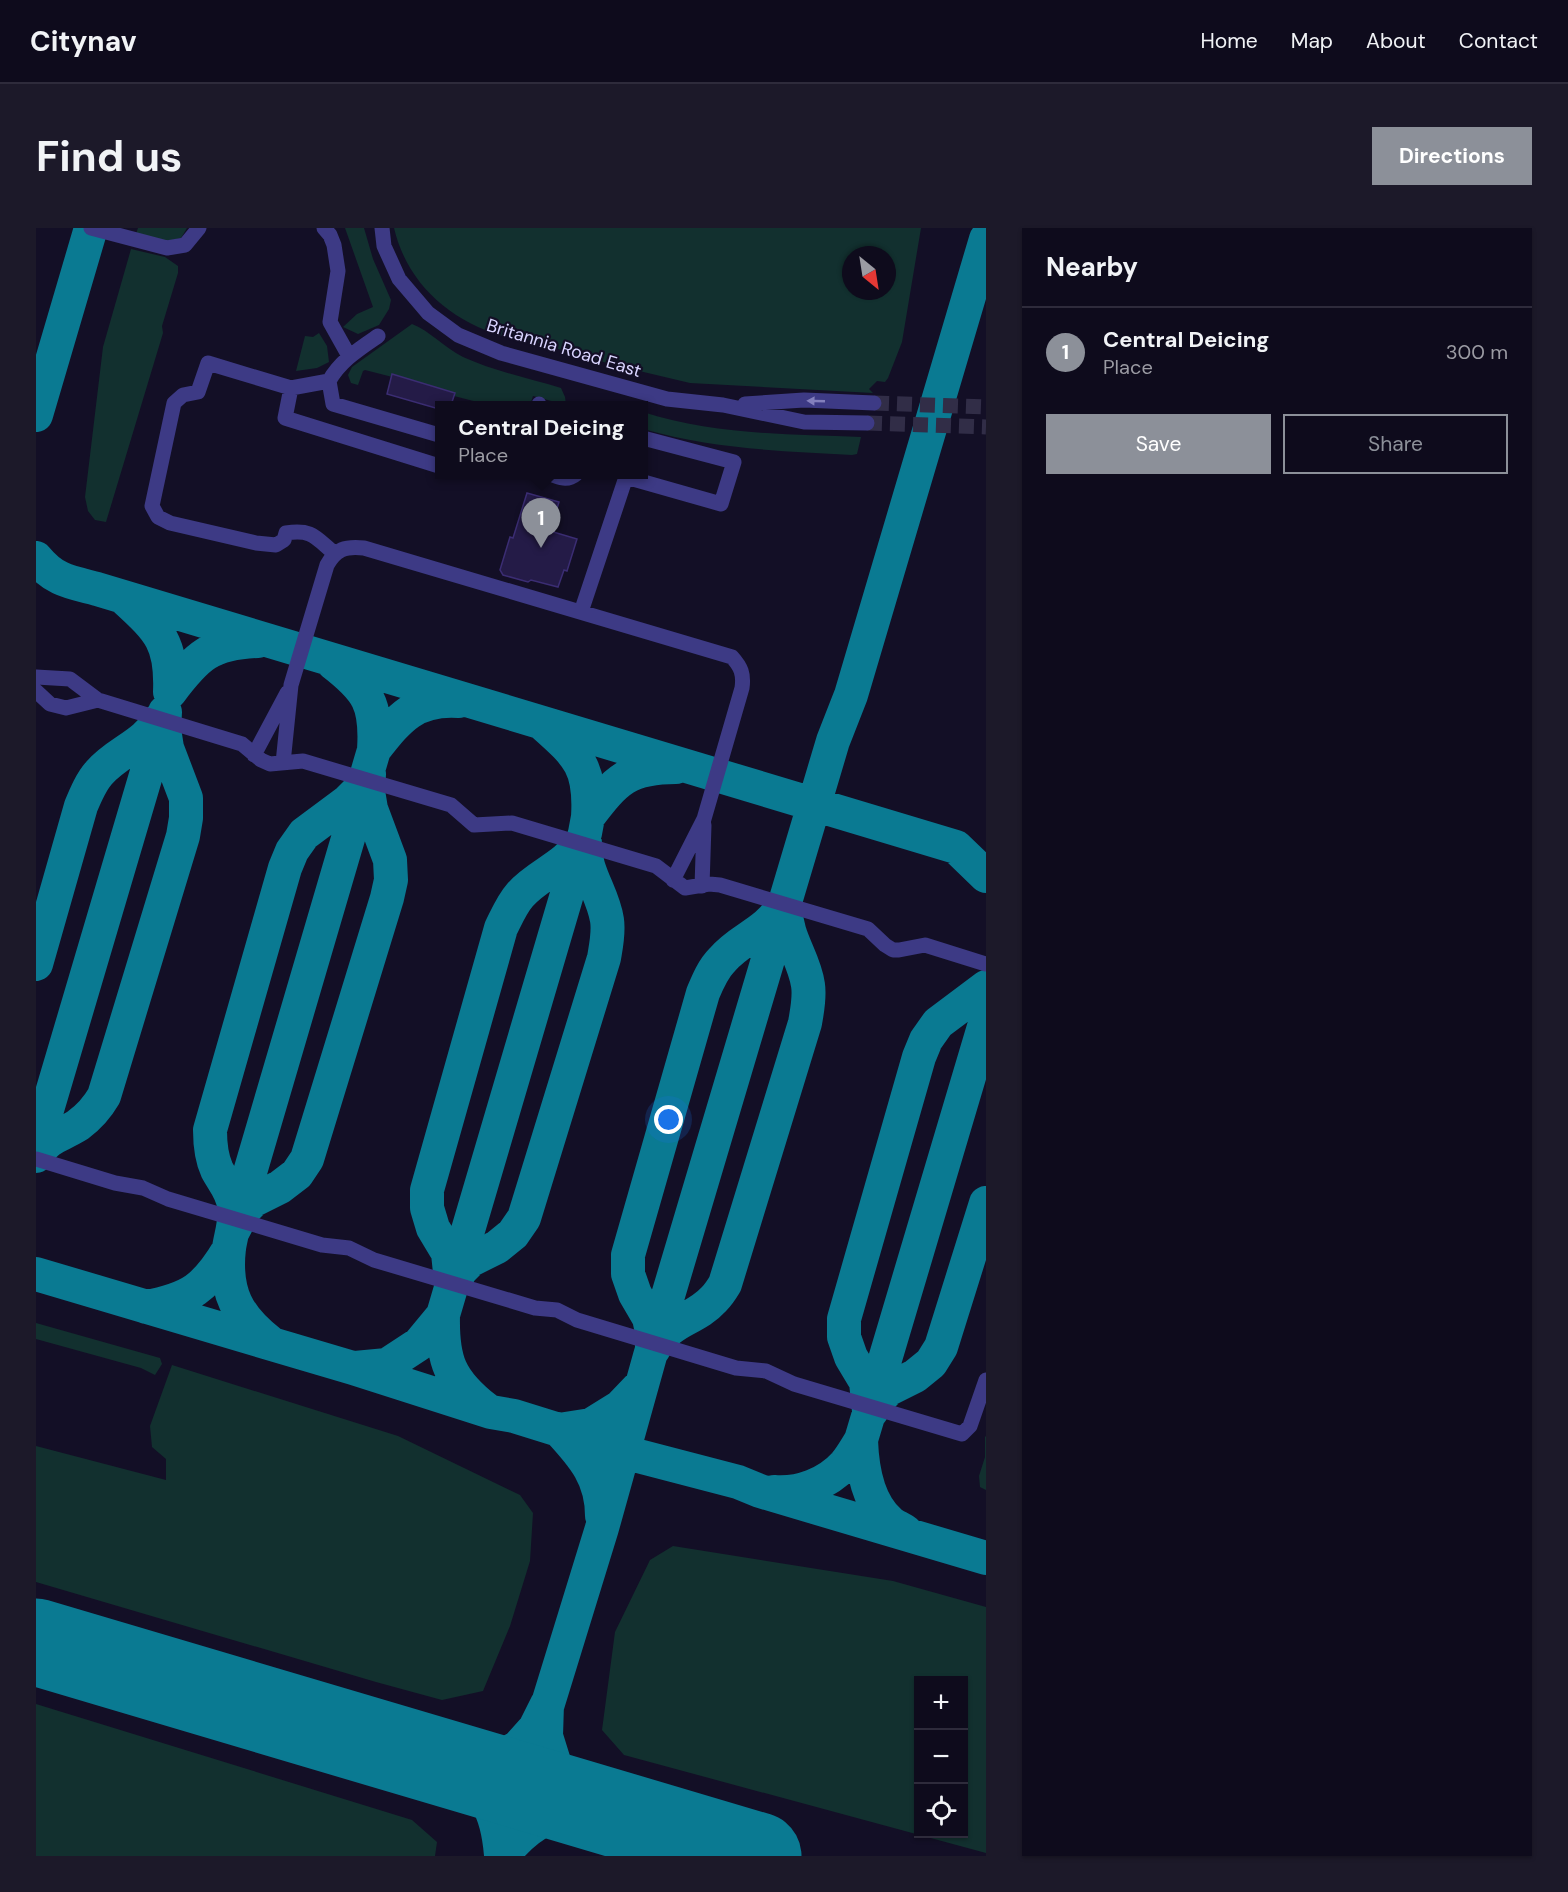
<!DOCTYPE html>
<html lang="en">
<head>
<meta charset="utf-8">
<style>
  body { margin:0; font-family:"DM Sans",sans-serif; background:#1c1929; color:#f1f3f6 }
  .controls { position:absolute; right:18px; bottom:18px; display:grid; overflow:hidden; border-radius:0px; box-shadow:0 2px 4px #0004 }
  .controls button { width:54px; height:54px; display:grid; place-items:center; padding:0; border:0; border-bottom:2px solid #2e2b3b; background:#0e0b1c; color:#f1f3f6; font:30px sans-serif }
  .compass { position:absolute; left:806px; top:18px; width:54px; height:54px; border-radius:50%; background:#0e0b1c; box-shadow:0 2px 4px #0004; rotate:150deg }
  .you { position:absolute; left:633px; top:892px; width:21px; height:21px; margin:-15px; border:4px solid #fff; border-radius:50%; background:#1a73e8; box-shadow:0 0 0 9px #1a73e833 }
  .badge { display:grid; place-items:center; width:39px; height:39px; border-radius:50%; background:#8c9099; color:#fff; font-size:20px; font-weight:700 }
  .pin { position:absolute; translate:-50% -50px; filter:drop-shadow(0 2px 3px #0008) }
  .pin::after { content:''; position:absolute; top:32px; width:21px; height:18px; background:inherit; clip-path:polygon(0 0,100% 0,50% 100%) }
  .popup { position:absolute; left:399px; top:173px; width:213px; height:78px; box-sizing:border-box; display:grid; place-content:center; border-radius:0px; background:#0e0b1c; filter:drop-shadow(0 2px 4px #0005); font-size:20px; white-space:nowrap; color:#9b9ba3 }
  .popup b { font-size:22px; color:#f1f3f6 }
  .popup::after { content:''; position:absolute; left:50%; top:100%; margin-left:-12px; border:12px solid transparent; border-top-color:#0e0b1c }
  .list { margin:0; padding:0; list-style:none }
  h2 { display:flex; justify-content:space-between; align-items:center; height:78px; margin:0; padding:0 24px; font-size:26px }
  h2 small { font-size:20px; font-weight:400; color:#9b9ba3 }
  .list li { display:grid; grid-template-columns:39px 1fr auto; gap:18px; align-items:center; box-sizing:border-box; height:90px; padding:0 24px; border-top:2px solid #2e2b3b }
  .list b { display:block; font-size:22px; white-space:nowrap }
  .list p { margin:0; font-size:20px; white-space:nowrap; color:#9b9ba3 }
  .list em { font-size:20px; font-style:normal; color:#9b9ba3 }
  .actions { display:flex; gap:12px; padding:18px 24px }
  .actions a { flex:1; padding:14px 0; border:2px solid #8c9099; border-radius:0px; text-align:center; font-size:21px; color:#8c9099 }
  .actions .main { background:#8c9099; color:#fff }
  .icon { flex:none; width:33px; height:33px; fill:none; stroke:currentColor; stroke-width:2; stroke-linecap:round; stroke-linejoin:round }
  .map { position:relative; flex:none; width:950px; height:1628px; overflow:hidden; border-radius:0px }
  header { display:flex; align-items:center; gap:36px; box-sizing:border-box; height:84px; padding:0 30px; background:#0e0b1c; border-bottom:2px solid #2e2b3b }
  header strong { font-size:28px }
  nav { display:flex; gap:33px; margin-inline-start:auto; font-size:21px }
  .intro { display:flex; align-items:center; justify-content:space-between; box-sizing:border-box; height:144px; padding:0 36px }
  h1 { margin:0; font-size:42px }
  .button { padding:15px 27px; border-radius:0px; background:#8c9099; color:#fff; font-size:21px; font-weight:700 }
  main { display:flex; gap:36px; padding:0 36px }
  aside { flex:1; background:#0e0b1c; border-radius:0px; box-shadow:0 2px 4px #0004 }
  .map>svg:first-child { display:block }
</style>
</head>
<body>
<header>
<strong>Citynav</strong>
<nav><a>Home</a><a>Map</a><a>About</a><a>Contact</a></nav>
</header>
<div class="intro"><h1>Find us</h1><a class="button">Directions</a></div>
<main>
<div class="map">
<svg width="950" height="1628" viewBox="0 0 950 1628">
  <rect width="100%" height="100%" fill="#130f26"/>
  <path fill="#12302f" fill-rule="evenodd" d="M102,0h49l-6,10 -17,4 -28,-8z
    M309,0h19l9,31 18,41 -2,9 -10,16 -21,9 -15,-7 14,-13 16,-7z
    M358,0h527l-19,114 -14,36 -3,4 -8,-1 -8,8 4,4 -183,-10 -76,-18 -111,-32 -1,3c-53,-16 -95,-53 -108,-108zM815,27h36v36h-36z
    M95,21l34,8 13,9v7l-16,53 1,7 -57,189 -11,-2 -7,-9 -3,-14 18,-150z
    M376,96c18,7 33,24 51,33 31,14 65,21 98,31l4,9 1,8 -33,-9 -3,9h-41l-35,-9 1,-3 -90,-23 -2,1 -5,14 -7,-2 -3,-8 4,-8z
    M283,105l8,13 2,16 -12,6 -21,3 9,-35 8,1z
    M607,184c71,23 144,22 218,25l-4,17 -5,1c-73,-4 -138,-6 -209,-26z
    M0,1095l124,35 2,6 -7,11 -14,-7 -105,-29z
    M136,1137l226,71 122,59 13,18 -3,48 -20,65 -27,65 -41,9 -66,-18 -340,-100v-136l130,34v-21l-14,-12 -2,-21z
    M949,1208l1,1v53l-6,-3 -1,-11 6,-19z
    M637,1318l220,35 93,26v246l-362,-98 -22,-25 13,-98 35,-72zM882,1452h45v154h-45z
    M0,1476l376,116 25,22 -2,14h-399z"/>
  <g fill="none" stroke-linecap="round" stroke-linejoin="round">
    <path stroke="#0a7a92" stroke-width="34" d="M0,187l55,-187
      M0,330c19,23 34,24 61,31l859,258 30,29
      M89,371c35,32 47,44 45,93 27,-36 40,-49 88,-51
      M297,435c35,27 44,41 41,87 25,-32 41,-52 85,-49
      M508,497c35,31 47,43 44,92 28,-37 40,-50 88,-50
      M0,736l45,-158c5,-12 10,-24 18,-33 19,-22 45,-27 61,-54
      M0,919l126,-426
      M0,928c13,-21 23,-19 42,-31 11,-8 19,-17 26,-29l79,-260 3,-18v-20l-19,-50 -3,-19 1,-17
      M200,992l138,-470
      M197,1003l11,-21 10,-10 26,-13 17,-13 10,-15 80,-261 4,-18 -1,-20 -19,-51 -3,-18 1,-17
      M0,1046l317,94 138,44 23,4 45,14 64,22 115,30 22,9 226,67
      M415,1054l-3,-29 -15,-25 -6,-20v-18l74,-262c6,-12 11,-24 19,-33 18,-21 46,-28 61,-53
      M417,1055l8,-13 10,-10 26,-13 16,-13 11,-16 80,-260c2,-12 5,-25 3,-38 -4,-27 -23,-48 -22,-77
      M110,1079c44,-8 60,-19 83,-58
      M235,1115c-34,-26 -47,-51 -42,-95 2,-13 7,-27 5,-41 -1,-15 -10,-24 -17,-37 -6,-13 -7,-26 -7,-40l75,-262 7,-17 12,-17 43,-32 13,-13 9,-15
      M616,1121v-17l-3,-14 -14,-24 -7,-20v-19l75,-262c5,-12 10,-24 19,-33 18,-22 45,-27 60,-54
      M617,1122c18,-33 40,-28 61,-51 4,-4 8,-10 11,-15l80,-261c2,-12 5,-25 3,-38 -4,-28 -23,-47 -22,-78
      M319,1140l32,-3 32,-21 24,-29
      M450,1181c-37,-29 -44,-49 -43,-94l142,-482 3,-16
      M833,1183l-3,-29 -15,-25 -7,-20v-18l75,-262 7,-17 12,-17 48,-36
      M835,1184l8,-13 10,-10 26,-13 16,-13 10,-16 45,-144
      M825,1212c1,28 6,62 29,82 4,4 11,6 16,10
      M738,1264c25,2 53,-8 71,-28 6,-7 11,-16 16,-24l125,-420
      M566,1288c0,-38 -18,-59 -43,-86l32,-5 29,-18 22,-23
      M408,1535l26,3 25,-6 23,-13 17,-19 12,-24 -1,32 9,29 17,26 26,17
      M408,1535c40,26 53,43 57,92
      M468,1626c29,-35 50,-42 94,-46
      M465,1628l101,-328 48,-172 183,-615 18,-46 135,-456"/>
    <path stroke="#0a7a92" stroke-width="87" d="M0,1414l722,214"/>
  </g>
  <path fill="#241b47" stroke="#3b2d73" stroke-width="1.5" d="M356,146l63,19 -4,12h-12v4l-52,-15z
    M491,265l32,9 -9,29 27,8 -10,32 -3,-1 -6,17 -27,-7 -3,2 -25,-7 -3,-5 10,-33 3,1z"/>
  <g fill="none" stroke-linecap="round" stroke-linejoin="round">
    <path stroke="#312d47" stroke-width="15" stroke-dasharray="15 8" stroke-linecap="butt" d="M838,175l112,4
      M831,195l119,4"/>
    <path stroke="#3d3a85" stroke-width="15" d="M55,0l76,20 18,-3 14,-17
      M288,0l6,7 4,10 4,26 -8,51 19,34
      M346,0l2,18 15,33 29,34 30,22 43,18 166,46 56,6 81,17 63,1
      M342,108c-19,13 -38,25 -49,45l4,23 106,31
      M293,153l-38,7 -83,-25 -10,29 -15,3 -9,8 -22,103 6,11 12,6 86,20 20,2 8,-5 2,-7c26,-4 29,4 48,20
      M255,160l-6,30 154,48
      M709,176l59,-4 70,3
      M503,178v-2
      M514,246c9,4 18,7 26,0
      M545,384l45,-135 95,27 13,-42 -91,-24
      M0,449l34,2 28,21 144,44 19,16 9,4 33,-3 148,44 23,20 38,-2 144,43 29,22 24,-4 11,1 148,44 17,16 8,5h6l26,-5 61,19
      M0,463l14,13 16,4 32,-8
      M218,527l33,-62
      M247,535l8,-78 36,-120c9,-16 18,-19 37,-17l368,109c9,10 12,17 10,31l-38,131 -31,61
      M666,658l2,-61
      M0,931l79,24 28,5 25,11 154,46 27,3 25,12 161,48 22,2 20,10 159,48 30,3 28,13 168,50 8,-8 16,-46"/>
  </g>
  <defs><path id="oneway-solid" d="M-6-.8H1V-3.2L6.5 0L1 3.2V.8H-6Z" transform="scale(1.5)"/></defs>
  <use fill="#837fbc" href="#oneway-solid" transform="translate(780 173) rotate(-178)"/>
  <g text-anchor="middle" dominant-baseline="central" stroke-width="4.5" stroke-linejoin="round" paint-order="stroke">
    <g font-size="18" fill="#d9d4ff" stroke="#130f26">
      <text transform="translate(528 120) rotate(17)">Britannia Road East</text>
    </g>
  </g>
</svg>
<div class="controls">
<button>+</button>
<button>−</button>
<button><svg class="icon" aria-label="locate" viewBox="0 0 24 24"><circle cx="12" cy="12" r="6"/><path d="M12 2v4M12 18v4M2 12h4M18 12h4"/></svg></button>
</div>
<svg class="compass" viewBox="-18 -18 36 36"><path d="M0-13l5 13h-10z" fill="#e53935"/><path d="M0 13l5-13h-10z" fill="#9b9ba3"/></svg>
<div class="you"></div>
<div class="pin badge" style="left:505px;top:320px">1</div>
<div class="popup"><b>Central Deicing</b>Place</div>
</div>
<aside>
<h2>Nearby<small></small></h2>
<ul class="list">
<li><span class="badge">1</span><div><b>Central Deicing</b><p>Place</p></div><em>300 m</em></li>
</ul>
<div class="actions"><a class="main">Save</a><a>Share</a></div>
</aside>
</main>
</body>
</html>
